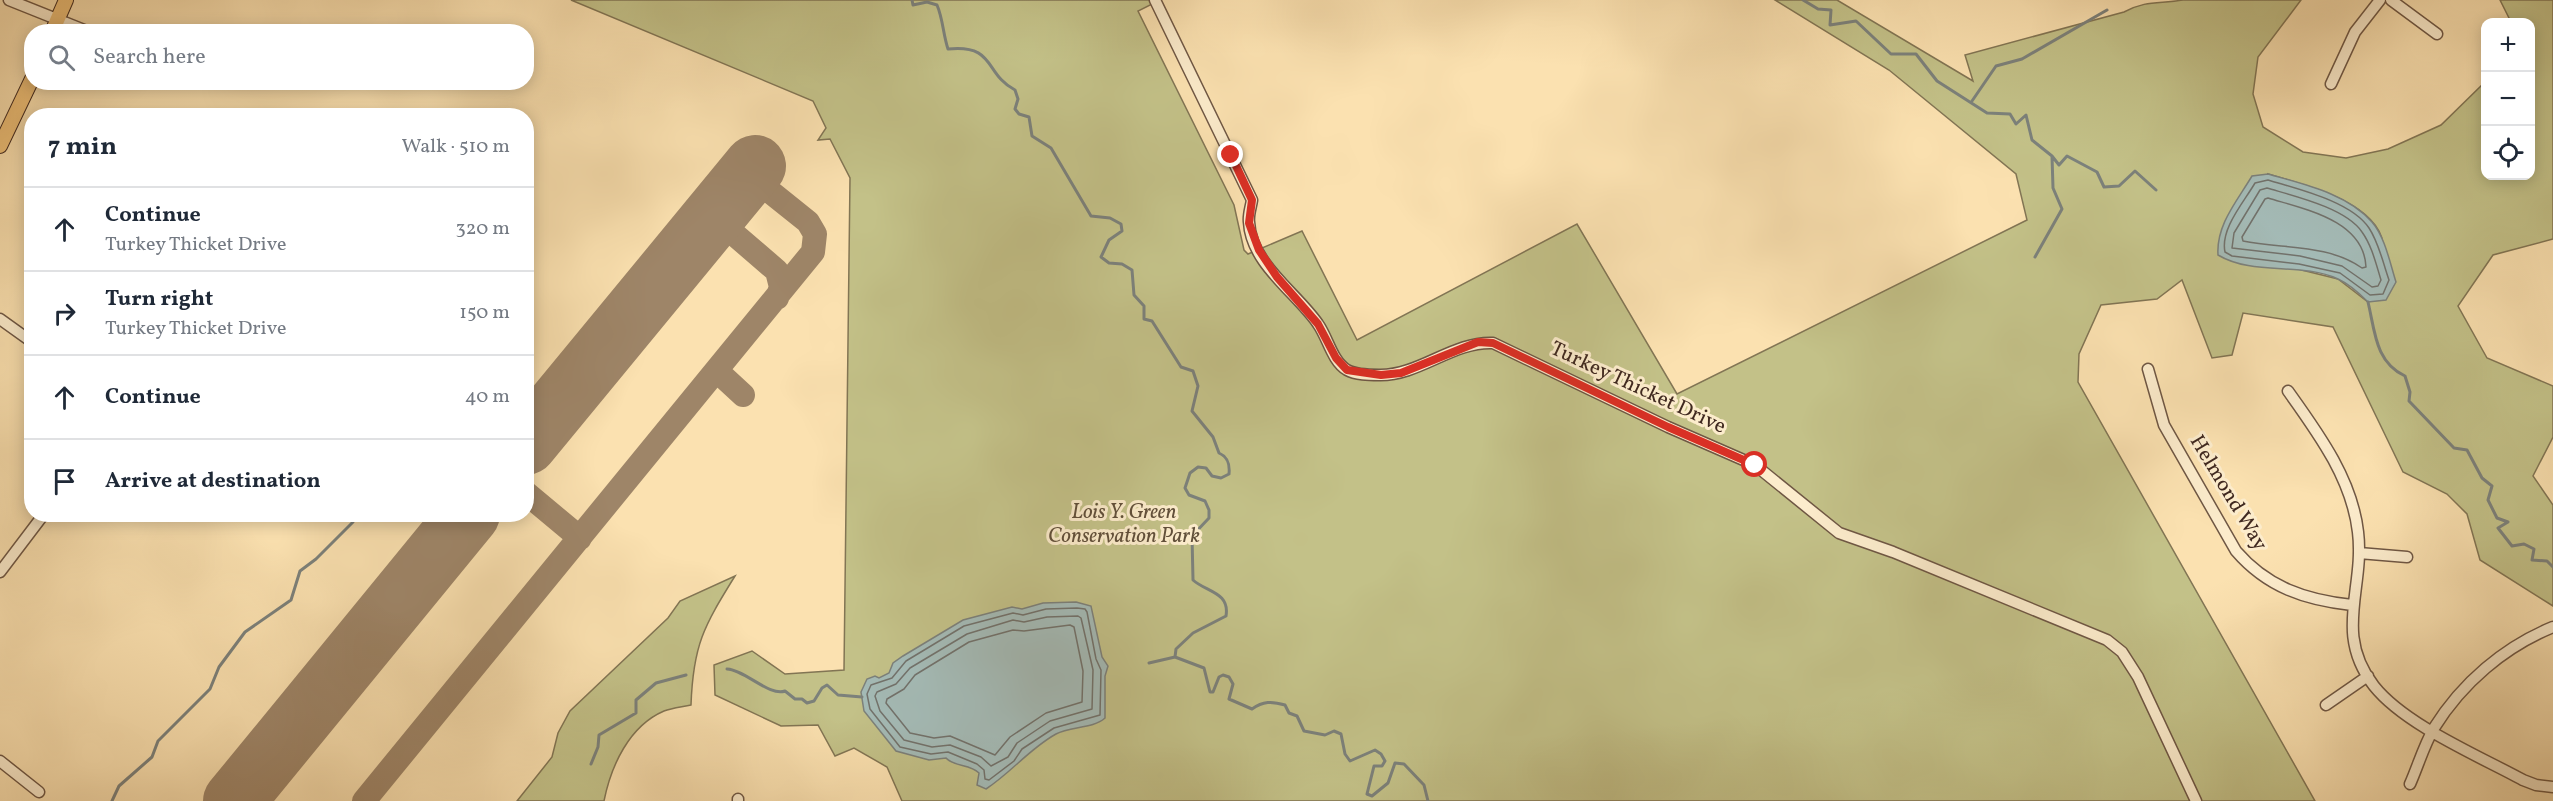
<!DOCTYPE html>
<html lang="en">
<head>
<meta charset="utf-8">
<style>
  body { margin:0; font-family:Vollkorn,serif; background:#f6f6f7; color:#1f2937 }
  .controls { position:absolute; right:18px; top:18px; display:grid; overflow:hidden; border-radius:12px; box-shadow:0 3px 15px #0003 }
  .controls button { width:54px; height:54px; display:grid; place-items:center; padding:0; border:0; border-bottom:2px solid #e0e1e3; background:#fff; color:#1f2937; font:30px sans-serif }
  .stop { position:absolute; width:18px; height:18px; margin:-14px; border:4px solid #d93025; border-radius:50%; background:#fff }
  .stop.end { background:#d93025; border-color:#fff; box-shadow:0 2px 6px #0008 }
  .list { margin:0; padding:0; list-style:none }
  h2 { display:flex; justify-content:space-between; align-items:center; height:78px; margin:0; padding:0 24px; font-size:26px }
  h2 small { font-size:20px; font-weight:400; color:#747a83 }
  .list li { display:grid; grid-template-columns:39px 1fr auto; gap:18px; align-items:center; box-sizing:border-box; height:84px; padding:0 24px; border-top:2px solid #e0e1e3 }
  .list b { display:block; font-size:22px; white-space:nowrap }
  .list p { margin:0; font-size:20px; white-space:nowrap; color:#747a83 }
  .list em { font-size:20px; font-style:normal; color:#747a83 }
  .icon { flex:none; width:33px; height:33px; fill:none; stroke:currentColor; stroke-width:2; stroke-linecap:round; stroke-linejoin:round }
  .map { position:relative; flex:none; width:2553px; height:801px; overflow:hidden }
  .search { position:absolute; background:#fff; box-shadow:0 3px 15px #0003; left:24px; top:24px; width:510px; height:66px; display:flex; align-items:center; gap:15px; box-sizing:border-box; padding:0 21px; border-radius:24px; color:#747a83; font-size:22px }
  .panel { position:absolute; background:#fff; box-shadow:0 3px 15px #0003; left:24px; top:108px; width:510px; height:414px; border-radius:24px }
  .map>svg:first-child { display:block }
</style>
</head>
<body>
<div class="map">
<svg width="2553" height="801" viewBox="0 0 2553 801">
  <rect width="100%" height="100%" fill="#fbe1b0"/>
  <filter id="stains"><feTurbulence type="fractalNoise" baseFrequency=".00333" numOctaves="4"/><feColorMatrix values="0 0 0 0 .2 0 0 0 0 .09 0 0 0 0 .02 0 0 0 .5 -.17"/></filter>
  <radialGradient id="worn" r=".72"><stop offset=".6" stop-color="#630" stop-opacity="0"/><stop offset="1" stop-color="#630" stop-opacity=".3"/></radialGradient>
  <path fill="#c3c188" stroke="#827554" stroke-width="1.5" fill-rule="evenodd" d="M571,0h589l-22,11 96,194 10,45 4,4 54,-23 55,109 220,-116 100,170 350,-174 -11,-46 -127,-104 -114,-70h62l136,81 -8,-26 159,-43c22,-12 35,-8 59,-12h118l-43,57 -5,37 10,33 40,25 43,6 42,-9 53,-24 44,-43 1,94h44v-154h-19l-11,-22h53v239l-60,16 -35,51 29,52 66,28v51l-20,39 20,29v101l-73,-46 -13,-46 -20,-20 -44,-22 -70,-145 -90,-14 -11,42 -20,3 -30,-78 -25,19 -56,6 -22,49 -1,28 237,419h-1413l-15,-34 -33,-19 -19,8 -17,-31 -37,1 -66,-31 -1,-30 38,-14 33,23 59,-4 6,-492 -20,-39 -12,1 8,-12 -13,-27zM2268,174c33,10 108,27 115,69 2,12 -11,46 -15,59l-30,-23 -40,-10z
    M735,576c-31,50 -42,69 -44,129 -9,2 -19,3 -27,6 -35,15 -53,55 -60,90h-87l35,-44 6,-24 12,-22 98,-93 12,-17z"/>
  <path fill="#a4bbb7" stroke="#7c817b" stroke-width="1.5" d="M2268,174c34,10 79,19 104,48 13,15 18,41 24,60l-10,18 -18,2c-8,-8 -19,-18 -30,-23 -37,-17 -85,-3 -120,-24 -2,-30 19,-54 34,-79z
    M1076,602l15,4 11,51 6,9 -3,10v42c-12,11 -35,8 -49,16 -27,15 -44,38 -70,55l-9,-4 2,-12c-9,-9 -25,-6 -33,-15l-17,2 -33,-9 -32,-40 -3,-19 6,-13 8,-3 4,2 10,-5 4,-10 10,-7 60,-36 49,-13 10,2 21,-6z"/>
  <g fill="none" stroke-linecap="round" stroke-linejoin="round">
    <path stroke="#72726c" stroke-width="1.5" d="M2268,180c29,9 83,21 101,48 10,15 14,35 20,52l-6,14 -13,1 -30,-22 -41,-9 -67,-8 -7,-4c-5,-23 19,-50 30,-69z
      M2267,188c27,8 79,20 95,44 10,14 14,32 19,48l-3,6 -6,1 -30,-21 -42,-10 -68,-8 2,-15 26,-43z
      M2268,198c36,11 96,22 98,69l-4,1c-34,-24 -79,-19 -119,-27l-1,-4 23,-38z
      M1077,608l8,1 2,3 9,47 5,11 -1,45 -46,13 -32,21 -8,12 -25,19 -4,-1 -1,-9 -7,-6 -29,-12 -17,2 -31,-7 -30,-38 -3,-15 4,-9 21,-7 14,-17 58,-35 49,-13 10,2 23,-6z
      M1078,616l3,2 12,52 -1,39 -42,12 -33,22 -9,14 -17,9 -10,-9 -31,-12 -18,2 -28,-7 -24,-29 -5,-15 2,-4 19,-8 14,-16 57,-34 46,-14 11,2 23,-5z
      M1070,625l4,2 9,44 -1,31 -36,11 -36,24 -15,18 -45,-19 -16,2 -24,-5 -24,-30 1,-4 17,-10 11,-14 54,-33 44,-12 11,1z"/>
    <path stroke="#7c817b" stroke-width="3" d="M912,0l1,5 14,-3 10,3c6,14 6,29 11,44 48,-5 36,25 67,41l3,9 -3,10 4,5 10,3 3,19 19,12 40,68 19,2 11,6 1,7 -13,9 -8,17 8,6 13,1 10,6 2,25 10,11v13l8,2 29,46 12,4 5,15 -6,25 21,26 6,16c9,4 11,11 10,21l-8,4 -9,-2 -6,-8 -8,-1 -8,6 -5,15 4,7 16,6 4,9v8l-17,18 1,44c13,12 37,12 33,36l-33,17 -17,16 -1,8 29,11 6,24h3l6,-15 4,-2 6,2 4,7 -4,15 23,10c11,-8 20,-8 33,-4l4,8 8,3 7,15 21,4 9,-4 7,3 4,20 5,7 25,-11 6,4 4,7 -3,5h-8l-7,28 5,2 16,-13 7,-20 9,1 20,21 4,16
      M1803,0l15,9 13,1 -1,15 26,-4 35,33h25l21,27 50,32 23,1 6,10 10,-9 6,25 20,16 1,32 9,21 -27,48
      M1972,101l24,-35 26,-7 85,-49
      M2052,156l7,9 8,-9 30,16 7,15 15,-1 16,-15 21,19
      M2368,302c7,29 7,60 37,74l5,16 -1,9 45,47 13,2 15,28 10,8 -4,14 9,18 11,4 -10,6 14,18 12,-2 10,5 -2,11 15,1 6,6
      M1149,663l26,-6
      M727,669c18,1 43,28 58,22l10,8h7l5,4 7,-2 8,-13 5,-3 11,10 24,2
      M591,764l7,-17 1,-12 37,-22v-13l20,-17 30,-8
      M112,801l7,-15 33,-29 6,-16 52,-52 9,-22 26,-35 46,-32 9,-29 16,-12 37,-37 2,-8"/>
    <path stroke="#9e8568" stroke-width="24" d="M713,216l64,55 4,16 -4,11
      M717,371l26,24
      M526,493l54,45
      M364,801l449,-549 2,-18 -7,-12 -60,-48"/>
    <path stroke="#9e8568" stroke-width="62" d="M526,444l229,-278
      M234,801l235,-287"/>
    <g stroke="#6f5744" stroke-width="13">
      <path id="minor" d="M9,0l80,32
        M1155,0l97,200c-1,7 -4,15 -3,22 2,42 48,71 69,102 10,14 14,37 29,46 9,5 22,5 32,5 40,1 74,-34 114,-32l175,84 87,38 84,68 54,19 214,88 15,12 16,25 58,124
        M2391,0l46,34
        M2331,84l24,-52 25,-32
        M0,319l32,23
        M2148,369l16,56 72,126c31,36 69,49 116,54
        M2288,391c30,42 64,88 70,141 7,57 -25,101 16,154 31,39 105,70 149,94l13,5 17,2
        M2359,553l48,4
        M0,572l44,-58
        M2326,705l42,-29
        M0,761l39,31
        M2410,784c8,-18 14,-39 24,-56 28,-45 70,-81 119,-101
        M738,801v-2"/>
    </g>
    <g stroke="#402920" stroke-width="16">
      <path id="major" d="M52,32l14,-32
        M0,146l32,-67"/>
    </g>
    <use href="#minor" stroke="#fceccc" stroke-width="10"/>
    <use href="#major" stroke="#eec078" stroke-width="14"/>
  </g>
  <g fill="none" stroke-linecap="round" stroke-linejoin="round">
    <path stroke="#d93025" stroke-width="8" d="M1231,155l21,45 -3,23 10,27 18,27 41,47 18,34 11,12 34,5 20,-2 77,-31 15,1 175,84 87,38"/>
  </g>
  <g text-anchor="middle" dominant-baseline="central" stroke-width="6" stroke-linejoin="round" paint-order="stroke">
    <g font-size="21" fill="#402920" stroke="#fceccc">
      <text transform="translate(1638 388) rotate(25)">Turkey Thicket Drive</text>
      <text transform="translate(2228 493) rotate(59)">Helmond Way</text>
    </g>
    <g font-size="21" font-style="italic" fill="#614f3a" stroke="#fceccc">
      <text x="1124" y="512">Lois Y. Green<tspan x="1124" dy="24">Conservation Park</tspan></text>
    </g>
  </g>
  <rect width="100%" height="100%" filter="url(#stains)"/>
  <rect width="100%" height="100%" fill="url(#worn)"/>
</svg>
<div class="controls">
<button>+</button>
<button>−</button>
<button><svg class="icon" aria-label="locate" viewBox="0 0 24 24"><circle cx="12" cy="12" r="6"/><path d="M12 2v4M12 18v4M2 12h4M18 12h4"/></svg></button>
</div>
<div class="stop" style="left:1755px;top:465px"></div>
<div class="stop end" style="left:1231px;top:155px"></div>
<div class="search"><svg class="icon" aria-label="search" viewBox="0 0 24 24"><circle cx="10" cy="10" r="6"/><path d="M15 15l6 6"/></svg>Search here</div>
<section class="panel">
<h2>7 min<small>Walk · 510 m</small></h2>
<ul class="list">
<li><svg class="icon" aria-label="ahead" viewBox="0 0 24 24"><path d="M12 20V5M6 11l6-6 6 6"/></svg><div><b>Continue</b><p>Turkey Thicket Drive</p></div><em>320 m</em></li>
<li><svg class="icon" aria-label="right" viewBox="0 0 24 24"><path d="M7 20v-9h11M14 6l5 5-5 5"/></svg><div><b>Turn right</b><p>Turkey Thicket Drive</p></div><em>150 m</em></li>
<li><svg class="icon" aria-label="ahead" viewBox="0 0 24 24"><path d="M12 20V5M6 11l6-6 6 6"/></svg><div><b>Continue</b></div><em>40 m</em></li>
<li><svg class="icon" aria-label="arrive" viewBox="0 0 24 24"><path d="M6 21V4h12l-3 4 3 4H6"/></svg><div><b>Arrive at destination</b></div></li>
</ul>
</section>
</div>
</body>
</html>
